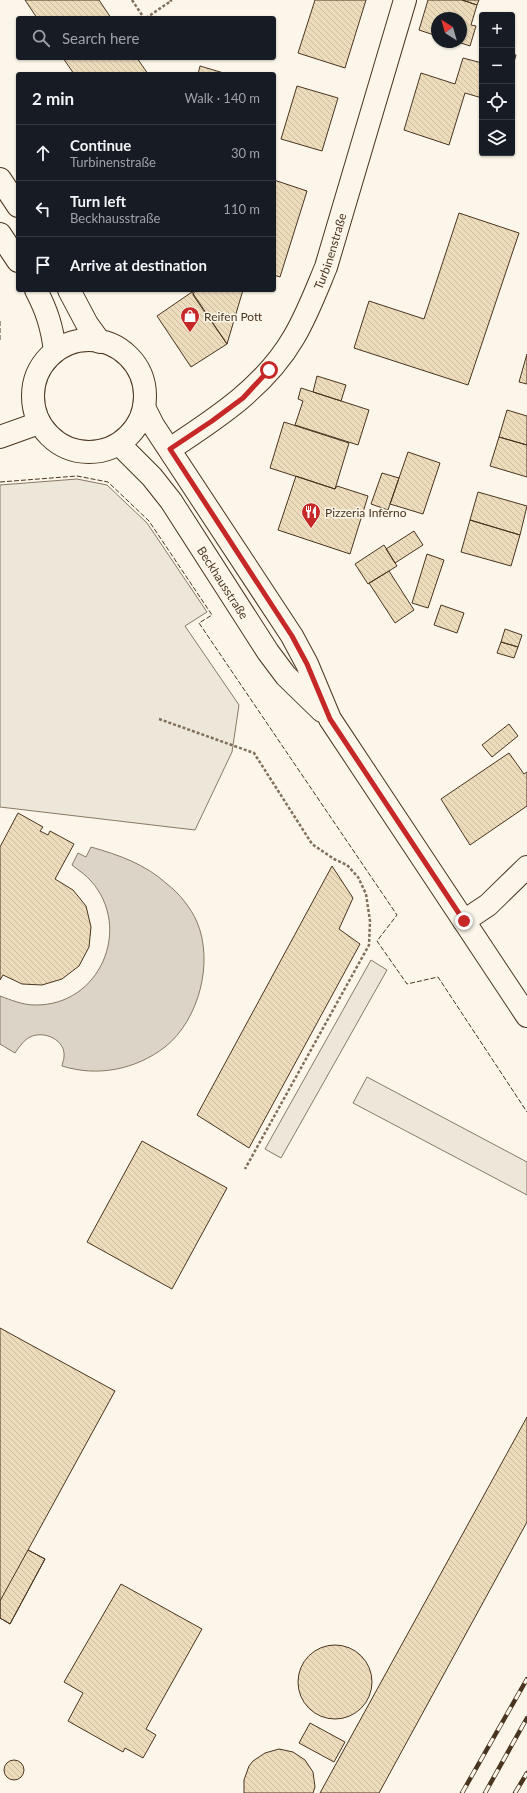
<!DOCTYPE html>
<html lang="en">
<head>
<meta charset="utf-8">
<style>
  body { margin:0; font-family:Lato,sans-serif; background:#20242c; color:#f1f3f6 }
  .controls { position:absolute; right:12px; top:12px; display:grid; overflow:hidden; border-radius:4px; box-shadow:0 1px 3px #0004 }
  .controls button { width:36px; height:36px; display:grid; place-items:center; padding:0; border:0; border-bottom:1px solid #363941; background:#171b24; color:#f1f3f6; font:20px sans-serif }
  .compass { position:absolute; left:431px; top:12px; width:36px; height:36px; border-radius:50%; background:#171b24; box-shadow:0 1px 3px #0004; rotate:323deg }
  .stop { position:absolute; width:12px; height:12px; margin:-9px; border:3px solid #c62828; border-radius:50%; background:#fff }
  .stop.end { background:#c62828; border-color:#fff; box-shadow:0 1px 4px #0008 }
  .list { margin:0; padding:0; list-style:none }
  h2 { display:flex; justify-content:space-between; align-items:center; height:52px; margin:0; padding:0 16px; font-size:17px }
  h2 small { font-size:13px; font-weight:400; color:#9ea1a6 }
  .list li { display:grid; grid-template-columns:26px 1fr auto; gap:12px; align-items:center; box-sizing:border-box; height:56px; padding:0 16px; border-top:1px solid #363941 }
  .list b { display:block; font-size:15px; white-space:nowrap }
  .list p { margin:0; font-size:13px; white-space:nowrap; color:#9ea1a6 }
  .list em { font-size:13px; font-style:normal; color:#9ea1a6 }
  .icon { flex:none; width:22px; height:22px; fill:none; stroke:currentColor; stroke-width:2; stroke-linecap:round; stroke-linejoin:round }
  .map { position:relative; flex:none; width:527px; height:1793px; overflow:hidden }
  .search { position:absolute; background:#171b24; box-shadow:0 1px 3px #0004; left:16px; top:16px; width:260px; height:44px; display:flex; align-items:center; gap:10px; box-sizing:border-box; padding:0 14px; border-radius:4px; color:#9ea1a6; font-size:15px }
  .panel { position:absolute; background:#171b24; box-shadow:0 1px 3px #0004; left:16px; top:72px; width:260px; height:220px; border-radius:4px }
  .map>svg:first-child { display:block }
</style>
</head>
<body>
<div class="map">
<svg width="527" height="1793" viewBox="0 0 527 1793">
  <defs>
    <pattern id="building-back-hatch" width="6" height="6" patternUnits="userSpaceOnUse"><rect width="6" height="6" fill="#ecdcbc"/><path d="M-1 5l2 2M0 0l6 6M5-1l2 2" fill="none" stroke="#ccbda1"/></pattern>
  </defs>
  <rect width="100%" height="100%" fill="#fbf6e9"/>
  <path fill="#ede7d9" stroke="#887966" d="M77,479l30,6 40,38 60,89 -22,14 54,79 -7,47 -37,78 -195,-23v-322z
    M371,960l16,10 -106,188 -16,-9z
    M367,1077l160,85v33l-174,-92z"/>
  <path fill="#dcd4c6" stroke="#887966" d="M91,847c28,8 54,17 76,37 12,9 24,24 30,38 17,40 2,98 -32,125 -30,23 -68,30 -103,19 0,-2 2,-6 2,-9 2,-17 -20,-27 -34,-20 -6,3 -11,10 -15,16l-15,-9v-48c11,4 23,9 35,9 65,1 98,-77 56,-124 -5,-6 -13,-11 -19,-16l6,-12 8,4z"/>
  <path fill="url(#building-back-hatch)" stroke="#4a3520" d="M25,0h74l12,18h-74z
    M315,0h51l-21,68 -47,-15z
    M428,0h34l15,5 -6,20 5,1 -6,20 -12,-4h3v-24h-24v18l-18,-6z
    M462,0h17l-2,5z
    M512,54l4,1 -4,14z
    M63,58h74l11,16h-74z
    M463,58l19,5v35l-17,-5 -16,52 -45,-15 17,-57 34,11z
    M200,66l27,8h-29z
    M297,86l41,12 -16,53 -41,-12z
    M274,180l33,11 -27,86 -6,-2z
    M459,213l60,20 -51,152 -114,-37 15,-47 55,18z
    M195,290h48l-16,54 -34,-49z
    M192,292l35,52 -36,23 -34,-51z
    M527,354v30l-8,-2z
    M317,376l29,9 -5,16 -28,-9z
    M301,388l68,22 -11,35 -63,-20 8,-24 -5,-2z
    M507,410l20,6v29l-28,-8z
    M284,422l65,21 -14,46 -65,-21z
    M499,437l28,8v32l-37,-11z
    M408,452l32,11 -17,51 -33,-10z
    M382,473l17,5 -11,32 -17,-6z
    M296,476l39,13 2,-3 31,10 -18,58 -72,-24z
    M478,492l49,14 -7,29 -50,-15z
    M470,520l50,15 -9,31 -50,-14z
    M414,531l9,14 -28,18 -9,-14z
    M384,545l13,21 -29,18 -13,-20z
    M427,554l17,6 -16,48 -16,-5z
    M389,571l25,39 -19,13 -26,-40z
    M441,605l23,8 -7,20 -23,-8z
    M505,629l17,6 -4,12 -17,-5z
    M501,642l17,5 -4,11 -17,-5z
    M509,724l9,12 -26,21 -10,-12z
    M509,753l15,21 3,-2v34l-57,39 -29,-46z
    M18,813l25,14 -3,4 8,4 2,-4 24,13 -19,35 18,11 13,16 5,21 -2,20 -10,19 -17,13 -20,6 -20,-1 -19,-9 -3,5v-133z
    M332,866l21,32 -14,31 21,15 -111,204 -52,-33z
    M142,1141l85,47 -55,101 -85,-47z
    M0,1328l115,63 -87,159 17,9 -35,65 -10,-6z
    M527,1417v105l-148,271h-59z
    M28,1550l17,9 -35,65 -10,-6v-17z
    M121,1584l81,45 -56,100 10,6 -13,23 -18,-10 -2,4 -55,-31 15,-28 -19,-11z
    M298 1682a37 37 0 1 1 74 0a37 37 0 1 1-74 0Z
    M310,1723l35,19 -11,20 -35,-19z
    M279,1749l14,3 12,8 8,12 2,15 -2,6h-69v-13l5,-14 4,-5 12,-8z
    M4 1770a10 10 0 1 1 20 0a10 10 0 1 1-20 0Z"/>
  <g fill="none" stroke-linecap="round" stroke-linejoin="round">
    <g stroke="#4a3520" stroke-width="24">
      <g id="minor">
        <path d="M0,437l39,-14"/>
        <path id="s1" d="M170,449c47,-31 95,-62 124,-112 13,-22 22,-46 32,-70l79,-267"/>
        <path d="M464,921l24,-16 39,-38"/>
      </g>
    </g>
    <g stroke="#4a3520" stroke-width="24">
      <g id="secondary">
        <path d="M0,179l18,27"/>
        <path d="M0,234l18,27"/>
        <path d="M36,290c11,21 16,37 19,61"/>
        <path d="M69,290l18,34 13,18"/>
        <circle cx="89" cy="396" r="56"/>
        <path d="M144,407l9,18 139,211 15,28 23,55 197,297"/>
        <path id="s2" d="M119,444l33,33 19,24 97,151 18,24 36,35"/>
      </g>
    </g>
    <path stroke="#7f6f5c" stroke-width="2.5" stroke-dasharray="3 2" stroke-linecap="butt" d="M132,0l12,18
      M146,18l25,-17 -1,-1
      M159,719l95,34 58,91 22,15 13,6 11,12 8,17 4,27 -1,24 -124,224"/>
    <use href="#minor" stroke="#fbf6e9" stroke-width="22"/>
    <use href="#secondary" stroke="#fbf6e9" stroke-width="22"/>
    <g stroke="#4a3520" stroke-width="4.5">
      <path id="rail" d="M462,1793l65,-114
        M485,1793l42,-75
        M515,1793l12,-20"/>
    </g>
    <use href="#rail" stroke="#fbf6e9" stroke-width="3" stroke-dasharray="9" stroke-linecap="butt"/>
    <path stroke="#4a3520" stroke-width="1" stroke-dasharray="5 2" stroke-linecap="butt" d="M0,321v21
      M0,482l77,-6 31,6 41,39 63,94 -13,8 198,292 -20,26 30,43 31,-7 89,135"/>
  </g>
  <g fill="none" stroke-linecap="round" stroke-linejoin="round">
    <path stroke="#c62828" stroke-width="5" d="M269,370l-26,28 -31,23 -42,28 122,187 15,28 23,55 134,202"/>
  </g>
  <defs>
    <g id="shop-pin" transform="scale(1)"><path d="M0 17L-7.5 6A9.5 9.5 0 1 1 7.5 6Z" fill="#c62828" stroke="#fbf6e9"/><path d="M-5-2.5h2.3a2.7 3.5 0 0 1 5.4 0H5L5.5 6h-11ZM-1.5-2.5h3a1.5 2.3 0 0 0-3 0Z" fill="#fff"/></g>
    <g id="restaurant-pin" transform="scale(1)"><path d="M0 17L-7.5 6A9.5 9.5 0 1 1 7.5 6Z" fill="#c62828" stroke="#fbf6e9"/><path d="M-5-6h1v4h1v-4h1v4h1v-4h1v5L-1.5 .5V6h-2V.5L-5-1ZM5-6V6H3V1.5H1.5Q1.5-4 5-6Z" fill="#fff"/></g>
  </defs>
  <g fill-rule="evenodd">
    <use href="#shop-pin" x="190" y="316"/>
    <use href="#restaurant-pin" x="311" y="512"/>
  </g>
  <g text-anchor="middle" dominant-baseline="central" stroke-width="3" stroke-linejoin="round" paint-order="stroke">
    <g font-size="12" fill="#4a3520" stroke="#fbf6e9">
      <text stroke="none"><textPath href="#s1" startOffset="262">Turbinenstraße</textPath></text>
      <text stroke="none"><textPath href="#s2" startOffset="174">Beckhausstraße</textPath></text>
    </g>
    <g font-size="12" fill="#4a3520" stroke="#fbf6e9" text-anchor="start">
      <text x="204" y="316">Reifen Pott</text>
      <text x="325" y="512">Pizzeria Inferno</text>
    </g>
  </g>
</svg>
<div class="controls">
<button>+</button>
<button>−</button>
<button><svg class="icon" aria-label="locate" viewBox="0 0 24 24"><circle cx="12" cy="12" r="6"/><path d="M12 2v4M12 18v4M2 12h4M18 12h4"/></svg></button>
<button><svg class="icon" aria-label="layers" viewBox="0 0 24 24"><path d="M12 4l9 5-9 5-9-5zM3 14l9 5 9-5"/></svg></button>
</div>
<svg class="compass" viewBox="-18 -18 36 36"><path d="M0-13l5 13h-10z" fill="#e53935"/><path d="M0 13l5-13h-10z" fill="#9ea1a6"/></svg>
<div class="stop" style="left:269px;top:370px"></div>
<div class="stop end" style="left:464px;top:921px"></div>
<div class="search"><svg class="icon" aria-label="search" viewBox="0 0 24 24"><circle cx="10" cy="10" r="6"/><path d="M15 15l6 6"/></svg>Search here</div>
<section class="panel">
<h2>2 min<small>Walk · 140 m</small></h2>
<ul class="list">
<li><svg class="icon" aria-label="ahead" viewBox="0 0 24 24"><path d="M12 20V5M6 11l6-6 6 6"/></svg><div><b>Continue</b><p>Turbinenstraße</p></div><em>30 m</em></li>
<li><svg class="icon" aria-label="left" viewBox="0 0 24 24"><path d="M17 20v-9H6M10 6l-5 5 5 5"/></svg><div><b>Turn left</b><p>Beckhausstraße</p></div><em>110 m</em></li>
<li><svg class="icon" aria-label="arrive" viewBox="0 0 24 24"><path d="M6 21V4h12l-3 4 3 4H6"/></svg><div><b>Arrive at destination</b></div></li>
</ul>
</section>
</div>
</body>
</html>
